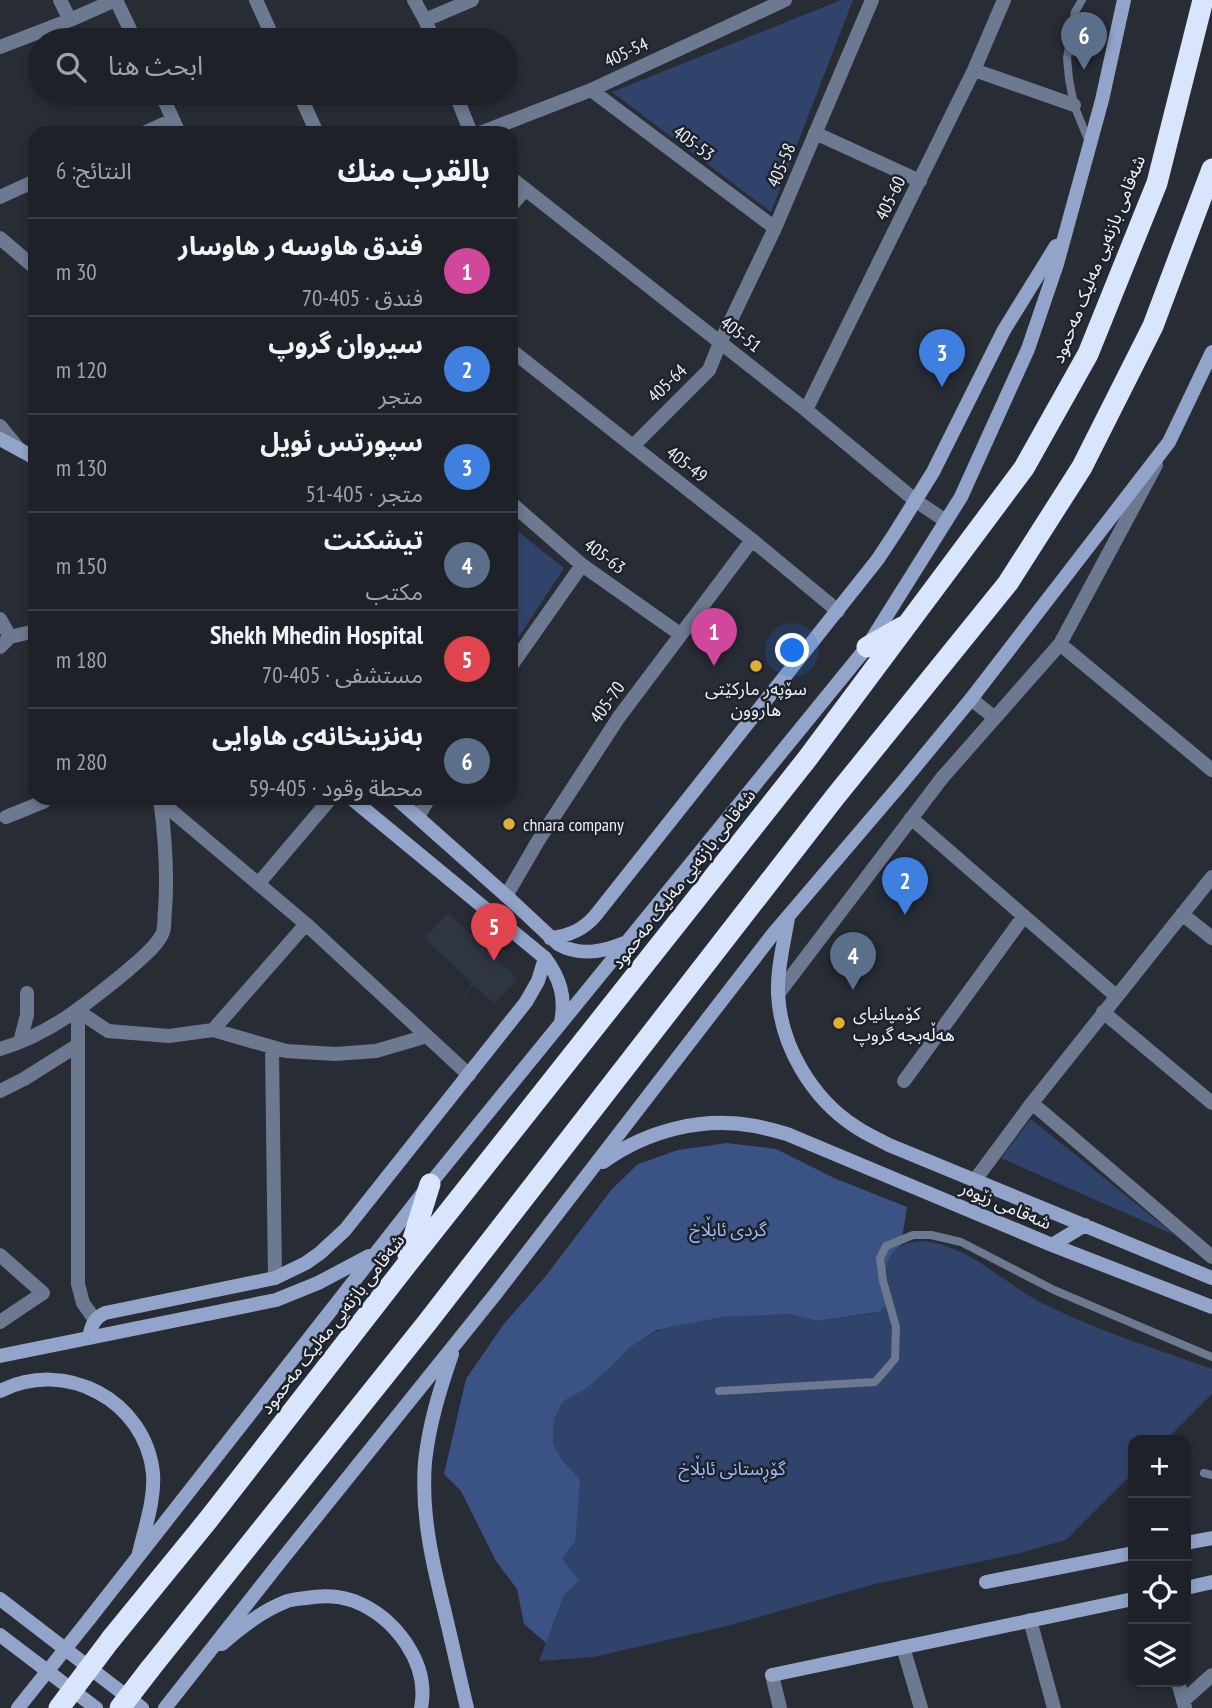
<!DOCTYPE html>
<html lang="ar">
<head>
<meta charset="utf-8">
<style>
  body { margin:0; font-family:"PT Sans Narrow","Noto Sans Arabic",sans-serif; background:#2b2e34; color:#f1f3f6; direction:rtl }
  .controls { position:absolute; right:21px; bottom:21px; display:grid; overflow:hidden; border-radius:14px; box-shadow:0 4px 10px #0003 }
  .controls button { width:63px; height:63px; display:grid; place-items:center; padding:0; border:0; border-bottom:2px solid #3c3e45; background:#1e2128; color:#f1f3f6; font:35px sans-serif }
  .you { position:absolute; left:793px; top:651px; width:24px; height:24px; margin:-18px; border:5px solid #fff; border-radius:50%; background:#1a73e8; box-shadow:0 0 0 10px #1a73e833 }
  .badge { display:grid; place-items:center; width:46px; height:46px; border-radius:50%; background:#8bbbb9; color:#fff; font-size:23px; font-weight:700 }
  .pin { position:absolute; translate:-50% -58px; filter:drop-shadow(0 2px 4px #0008) }
  .pin::after { content:''; position:absolute; top:37px; width:24px; height:21px; background:inherit; clip-path:polygon(0 0,100% 0,50% 100%) }
  .list { margin:0; padding:0; list-style:none }
  h2 { display:flex; justify-content:space-between; align-items:center; height:91px; margin:0; padding:0 28px; font-size:30px }
  h2 small { font-size:23px; font-weight:400; color:#a1a3a8 }
  .list li { display:grid; grid-template-columns:46px 1fr auto; gap:21px; align-items:center; box-sizing:border-box; height:98px; padding:0 28px; border-top:2px solid #3c3e45 }
  .list b { display:block; font-size:26px; white-space:nowrap }
  .list p { margin:0; font-size:23px; white-space:nowrap; color:#a1a3a8 }
  .list em { font-size:23px; font-style:normal; color:#a1a3a8 }
  .icon { flex:none; width:38px; height:38px; fill:none; stroke:currentColor; stroke-width:2; stroke-linecap:round; stroke-linejoin:round }
  .map { position:relative; flex:none; width:1212px; height:1708px; overflow:hidden; direction:ltr }
  .search { position:absolute; background:#1e2128; box-shadow:0 4px 10px #0003; left:28px; top:28px; width:490px; height:77px; display:flex; align-items:center; gap:18px; box-sizing:border-box; padding:0 24px; border-radius:38px; color:#a1a3a8; font-size:26px }
  .panel { position:absolute; background:#1e2128; box-shadow:0 4px 10px #0003; left:28px; top:126px; width:490px; height:679px; border-radius:21px; direction:rtl }
  .map>svg:first-child { display:block }
</style>
</head>
<body>
<div class="map">
<svg width="1212" height="1708" viewBox="0 0 1212 1708">
  <rect width="100%" height="100%" fill="#282c35"/>
  <path fill="#2e3543" d="M448,913l48,45 12,-10 -10,12 20,19 -24,25 -20,-19 -12,12 10,-14 -48,-45z"/>
  <path fill="#30436b" d="M841,0h12l-82,212 -159,-120z
    M511,526l53,42 -52,79 -1,-1z
    M1031,1119l144,116 -174,-77z
    M922,1241c49,4 82,44 124,64 53,26 110,44 166,64v25l-46,46h-33v33l-67,67 -46,13 -145,31 -148,42 -133,31 -55,4 25,-66 -2,-37 1,-96 -10,-18 1,-26 9,-18 24,-12 24,-21 20,-21 28,-16 60,-13 69,-4 30,8 58,-8 17,-14c-11,-35 -13,-54 29,-58z"/>
  <path fill="#3b5284" d="M727,1143l49,6 58,29 73,29 -6,38c-22,17 -15,30 -8,54l-15,13 -60,9 -28,-7 -68,3 -65,13 -28,18 -18,19 -24,21 -24,13 -9,18 -1,25 11,19 16,17 -5,62 -13,16 17,23 -15,14 -18,48 -22,-19 -7,-35 -21,-28 -35,-70 -17,-17 22,-95 37,-54 42,-48 67,-88 26,-25 40,-14z"/>
  <g fill="none" stroke-linecap="round" stroke-linejoin="round">
    <path stroke="#6d7991" stroke-width="8" d="M1082,0l-7,12 -8,46 2,21 5,26 15,37
      M719,1391l156,-9 20,-23 1,-32 -13,-46 -3,-23 6,-12 27,-11h18l30,7 93,48 158,67
      M1204,1473l8,2"/>
    <path stroke="#6d7991" stroke-width="14" d="M60,0l10,20
      M116,0l19,40
      M256,0l18,40
      M414,0l11,20 9,20
      M425,20l47,-20
      M0,47l70,-27 45,-20
      M974,70l100,35
      M591,90l184,138
      M161,93l18,40
      M299,93l18,40
      M459,103l12,30
      M144,133l29,-13
      M480,133l111,-43 194,-90
      M815,133l105,48
      M511,178l295,232 110,91 30,20
      M0,197l35,-16
      M511,206l14,-16
      M0,238l35,30
      M511,350l241,190 86,71
      M806,410l168,-340 30,-70
      M0,426l18,22
      M633,446l76,-76 11,-27 55,-115 97,-228
      M511,503l71,62 98,69
      M0,619l10,18
      M1060,644l152,126
      M0,647l10,-10 25,-6
      M511,666l71,-101
      M971,699l24,19
      M160,801l146,123 -93,106
      M6,817l37,-15 5,-4
      M418,817l11,-19
      M911,818l205,178
      M258,884l73,-86
      M506,896l32,-55 81,-124 133,-177
      M1182,914l30,24
      M306,924l163,151
      M778,994l164,-216 118,-134 96,-179
      M78,1011l30,20 61,5 44,-6 73,21 49,3 41,-3 51,-15
      M78,1011v273l5,19 12,17
      M1103,1012l109,91
      M20,1042l7,-27v-22
      M272,1047l3,231
      M0,1049c49,-14 88,-46 127,-78 11,-10 31,-25 36,-39 2,-6 1,-15 2,-22 3,-38 0,-74 -5,-112
      M904,1081l120,-165
      M0,1091l24,-12 54,-34
      M1032,1103l180,154
      M975,1180l57,-77 180,-226
      M0,1255l43,38 -43,29
      M1030,1620l24,88
      M903,1647l18,61
      M772,1675l8,33
      M1178,1682l7,25
      M1183,1701l29,-26"/>
    <path stroke="#92a4ca" stroke-width="14" d="M0,439l35,19
      M351,798l194,160c15,20 21,39 16,64
      M396,798l116,103 46,43c22,13 46,8 69,-2
      M788,918c-4,25 -11,50 -10,75 2,52 34,106 78,134 10,7 22,12 33,18l323,133
      M550,938c19,-2 33,-8 45,-22l283,-357 19,-29 36,-58 71,-142 52,-84
      M603,1162c43,-31 99,-46 152,-36 10,2 21,5 32,8l265,111 160,62
      M1052,1245l33,-20
      M89,1338c2,-12 5,-20 16,-25l170,-35 31,-15 14,-10 25,-23 181,-228 12,-21 7,-23
      M452,1354c-12,35 -23,70 -27,108 -4,51 7,99 19,147 8,33 15,66 23,99
      M0,1356l276,-56 42,-17 51,-27
      M0,1391c65,-33 145,9 153,82 2,27 -8,54 -14,80
      M1186,1543l26,-5
      M986,1582l147,-29
      M1186,1588l26,-6
      M0,1599l142,109
      M90,1618l340,-434 437,-537 94,-150 67,-148 29,-85 33,-120 12,-44 22,-100
      M0,1635l96,73
      M222,1644c18,-16 40,-33 63,-42 6,-3 14,-3 21,-4 16,-3 34,-2 48,3 41,16 76,62 67,107
      M772,1675l361,-76
      M165,1708l115,-146 217,-270 276,-358 128,-150 70,-85 198,-257 43,-90"/>
    <path stroke="#d9e5fc" stroke-width="21" d="M867,647l35,-20
      M408,1255l22,-71
      M111,1639l97,-119 196,-252 403,-509 217,-291 64,-114 69,-171 46,-183
      M150,1669l276,-345 409,-527 173,-214 74,-116 71,-141 59,-157"/>
    <path stroke="#92a4ca" stroke-width="14" d="M18,1708l72,-90"/>
    <path stroke="#d9e5fc" stroke-width="21" d="M59,1708l52,-69
      M120,1708l30,-39"/>
  </g>
  <g fill="#e2af34" stroke="#1e222b" stroke-width="2.5">
    <circle cx="756" cy="666" r="7"/>
    <circle cx="509" cy="824" r="7"/>
    <circle cx="839" cy="1023" r="7"/>
  </g>
  <g text-anchor="middle" dominant-baseline="central" stroke-width="5" stroke-linejoin="round" paint-order="stroke">
    <g font-size="18" fill="#eef1f7" stroke="#1e222b">
      <text transform="translate(626 52) rotate(-25)">405-54</text>
      <text transform="translate(694 143) rotate(37)">405-53</text>
      <text transform="translate(781 165) rotate(-67)">405-58</text>
      <text transform="translate(890 198) rotate(-64)">405-60</text>
      <text transform="translate(1098 259) rotate(-68)">شەقامی بازنەیی مەلیک مەحمود</text>
      <text transform="translate(741 334) rotate(38)">405-51</text>
      <text transform="translate(667 383) rotate(-44)">405-64</text>
      <text transform="translate(687 464) rotate(38)">405-49</text>
      <text transform="translate(605 556) rotate(37)">405-63</text>
      <text transform="translate(607 702) rotate(-55)">405-70</text>
      <text transform="translate(683 879) rotate(-52)">شەقامی بازنەیی مەلیک مەحمود</text>
      <text transform="translate(1006 1205) rotate(23)">شەقامی زێوەر</text>
      <text transform="translate(332 1324) rotate(-52)">شەقامی بازنەیی مەلیک مەحمود</text>
    </g>
    <g font-size="18" fill="#eef1f7" stroke="#1e222b" text-anchor="start">
      <text x="756" y="688" text-anchor="middle">سۆپەر ماركێتی<tspan x="756" dy="21">هاروون</tspan></text>
      <text x="523" y="824">chnara company</text>
      <text x="853" y="1013">کۆمپانیای<tspan x="853" dy="21">ھەڵەبجە گروپ</tspan></text>
    </g>
    <g font-size="18" fill="#a0bdfb" stroke="#1e222b">
      <text x="728" y="1229">گردی ئابڵاخ</text>
      <text x="732" y="1468">گۆڕستانی ئابڵاخ</text>
    </g>
  </g>
</svg>
<div class="controls">
<button>+</button>
<button>−</button>
<button><svg class="icon" aria-label="locate" viewBox="0 0 24 24"><circle cx="12" cy="12" r="6"/><path d="M12 2v4M12 18v4M2 12h4M18 12h4"/></svg></button>
<button><svg class="icon" aria-label="layers" viewBox="0 0 24 24"><path d="M12 4l9 5-9 5-9-5zM3 14l9 5 9-5"/></svg></button>
</div>
<div class="you"></div>
<div class="pin badge" style="left:714px;top:666px;background:#d1479c">1</div>
<div class="pin badge" style="left:905px;top:915px;background:#3f7fe0">2</div>
<div class="pin badge" style="left:942px;top:387px;background:#3f7fe0">3</div>
<div class="pin badge" style="left:853px;top:990px;background:#5c6f8a">4</div>
<div class="pin badge" style="left:494px;top:961px;background:#e0444e">5</div>
<div class="pin badge" style="left:1084px;top:70px;background:#5c6f8a">6</div>
<div class="search"><svg class="icon" aria-label="search" viewBox="0 0 24 24"><circle cx="10" cy="10" r="6"/><path d="M15 15l6 6"/></svg>ابحث هنا</div>
<section class="panel">
<h2>بالقرب منك<small>النتائج: 6</small></h2>
<ul class="list">
<li><span class="badge" style="background:#d1479c">1</span><div><b>فندق هاوسه ر هاوسار</b><p>فندق · 405-70</p></div><em>30 m</em></li>
<li><span class="badge" style="background:#3f7fe0">2</span><div><b>سیروان گروپ</b><p>متجر</p></div><em>120 m</em></li>
<li><span class="badge" style="background:#3f7fe0">3</span><div><b>سپورتس ئويل</b><p>متجر · 405-51</p></div><em>130 m</em></li>
<li><span class="badge" style="background:#5c6f8a">4</span><div><b>تيشكنت</b><p>مكتب</p></div><em>150 m</em></li>
<li><span class="badge" style="background:#e0444e">5</span><div><b>Shekh Mhedin Hospital</b><p>مستشفى · 405-70</p></div><em>180 m</em></li>
<li><span class="badge" style="background:#5c6f8a">6</span><div><b>بەنزینخانەی ھاوایی</b><p>محطة وقود · 405-59</p></div><em>280 m</em></li>
</ul>
</section>
</div>
</body>
</html>
